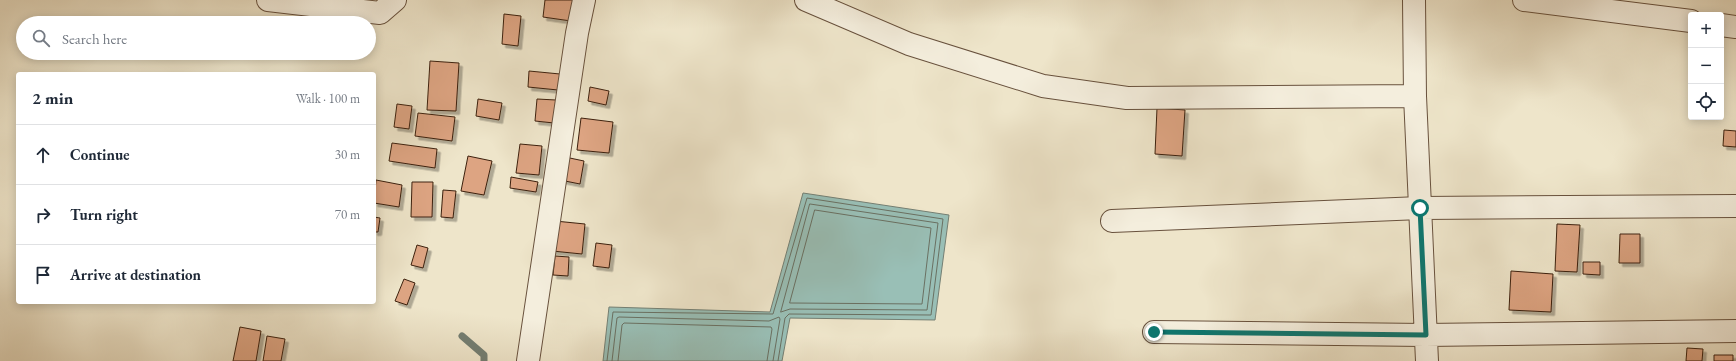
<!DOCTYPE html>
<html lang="en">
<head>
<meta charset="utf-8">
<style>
  body { margin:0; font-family:"EB Garamond",serif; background:#f6f6f7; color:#1f2937 }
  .controls { position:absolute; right:12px; top:12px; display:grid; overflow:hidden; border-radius:4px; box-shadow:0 2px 10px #0003 }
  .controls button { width:36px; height:36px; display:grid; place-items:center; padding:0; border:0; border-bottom:1px solid #e0e1e3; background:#fff; color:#1f2937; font:20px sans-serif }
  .stop { position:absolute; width:12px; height:12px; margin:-9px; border:3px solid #0f766e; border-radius:50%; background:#fff }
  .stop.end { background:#0f766e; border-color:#fff; box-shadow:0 1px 4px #0008 }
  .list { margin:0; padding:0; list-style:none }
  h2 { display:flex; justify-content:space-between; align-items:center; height:52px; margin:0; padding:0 16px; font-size:17px }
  h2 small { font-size:13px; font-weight:400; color:#747a83 }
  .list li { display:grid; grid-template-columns:26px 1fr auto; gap:12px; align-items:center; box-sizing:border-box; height:60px; padding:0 16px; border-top:1px solid #e0e1e3 }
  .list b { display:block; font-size:15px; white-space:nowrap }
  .list em { font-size:13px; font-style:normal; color:#747a83 }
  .icon { flex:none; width:22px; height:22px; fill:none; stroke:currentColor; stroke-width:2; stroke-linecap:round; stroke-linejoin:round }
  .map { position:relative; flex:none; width:1736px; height:361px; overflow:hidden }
  .search { position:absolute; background:#fff; box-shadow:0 2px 10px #0003; left:16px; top:16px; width:360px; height:44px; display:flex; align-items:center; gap:10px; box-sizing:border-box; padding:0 14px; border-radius:22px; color:#747a83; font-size:15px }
  .panel { position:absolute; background:#fff; box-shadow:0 2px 10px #0003; left:16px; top:72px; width:360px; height:232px; border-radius:4px }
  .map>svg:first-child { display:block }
</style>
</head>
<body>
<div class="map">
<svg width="1736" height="361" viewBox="0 0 1736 361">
  <defs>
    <filter id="shadow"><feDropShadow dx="3.5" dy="3.5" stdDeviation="0" flood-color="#0004"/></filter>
  </defs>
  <rect width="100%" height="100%" fill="#eee5ca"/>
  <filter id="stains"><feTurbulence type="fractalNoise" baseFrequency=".005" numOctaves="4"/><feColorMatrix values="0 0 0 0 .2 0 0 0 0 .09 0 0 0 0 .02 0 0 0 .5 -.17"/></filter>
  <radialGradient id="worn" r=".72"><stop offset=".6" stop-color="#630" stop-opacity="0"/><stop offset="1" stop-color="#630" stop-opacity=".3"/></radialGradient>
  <path fill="#99bfb6" stroke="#747f73" d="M803,193l146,22 -14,105 -145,-2 -8,43h-179l6,-54 161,5z"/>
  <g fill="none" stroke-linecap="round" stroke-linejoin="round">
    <path stroke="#6a7062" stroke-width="1" d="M810,204l128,19 -11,87 -137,-1 -9,3z
      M815,210l116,18 -9,76 -132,-1z
      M607,361l6,-49 160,2 34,-116 136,21 -12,96 -142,-1 -4,4 -7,43
      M612,361l5,-43 2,-1 150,4 10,-4 1,2 -7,42
      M618,361l4,-36 2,-2 147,4 1,2 -5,32"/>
    <path stroke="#747f73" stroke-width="7" d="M462,336l22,19v6"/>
  </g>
  <path fill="#dda482" stroke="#3c200e" filter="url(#shadow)" d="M545,0h29l-3,21 -28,-4z
    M504,14l17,2 -3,30 -16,-2z
    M430,61l29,2 -3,48 -29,-1z
    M529,71l31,3 -2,16 -30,-3z
    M590,87l19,4 -3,14 -18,-4z
    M478,99l24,4 -3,17 -23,-4z
    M537,99l19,1 -2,23 -19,-2z
    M397,104l15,2 -3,23 -15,-2z
    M1157,108l28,2 -3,46 -27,-2z
    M418,113l37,4 -3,24 -37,-5z
    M581,118l32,4 -4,31 -32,-3z
    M1724,130l12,1v16l-13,-1z
    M392,143l45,6 -2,19 -46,-7z
    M520,144l22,2 -3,29 -23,-2z
    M468,156l24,5 -8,34 -23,-4z
    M565,157l19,4 -4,23 -20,-4z
    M511,177l27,5 -2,10 -26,-4z
    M376,180l26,5 -3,22 -25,-4z
    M412,182h21l-1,35h-21z
    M443,190l13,1 -3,27 -12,-1z
    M374,217l6,1 -2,14h-4z
    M555,221l30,3 -3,30 -30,-3z
    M1557,224l23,1 -3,47 -22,-1z
    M1620,234h20v29h-21z
    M596,243l16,2 -3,23 -16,-2z
    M417,245l11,3 -5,20 -12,-3z
    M555,256l14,1 -1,19 -15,-1z
    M1583,262h17v13l-17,-1z
    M1511,271l42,3 -2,38 -42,-2z
    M404,279l11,4 -8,22 -12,-4z
    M240,327l21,4 -5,30h-23z
    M267,336l18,3 -4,22h-18z
    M1687,348l16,1 -1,12h-16z
    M1714,355h19v6h-19z"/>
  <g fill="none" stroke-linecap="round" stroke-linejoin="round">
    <g stroke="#68513d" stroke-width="24">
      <path id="minor" d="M268,0l112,13 15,-13
        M806,0l103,44 134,42 84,12 288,-2
        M1414,0l1,96 12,265
        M1524,0l167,21
        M1721,25l15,2
        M1112,221l308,-13 316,-2
        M1154,332l271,3 311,-4
        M528,361l49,-328 7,-33"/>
    </g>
    <use href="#minor" stroke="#f4eedd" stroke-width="22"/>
  </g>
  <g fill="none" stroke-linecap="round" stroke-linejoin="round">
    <path stroke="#0f766e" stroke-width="5" d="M1154,332l272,3 -6,-127"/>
  </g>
  <rect width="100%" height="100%" filter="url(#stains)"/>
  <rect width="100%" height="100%" fill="url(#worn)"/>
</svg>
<div class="controls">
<button>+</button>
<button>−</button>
<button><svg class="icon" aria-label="locate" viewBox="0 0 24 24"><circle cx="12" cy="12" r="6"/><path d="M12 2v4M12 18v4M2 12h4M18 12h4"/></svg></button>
</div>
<div class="stop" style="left:1420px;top:208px"></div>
<div class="stop end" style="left:1154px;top:332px"></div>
<div class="search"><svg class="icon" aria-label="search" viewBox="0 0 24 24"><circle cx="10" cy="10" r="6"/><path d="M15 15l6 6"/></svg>Search here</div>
<section class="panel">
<h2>2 min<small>Walk · 100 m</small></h2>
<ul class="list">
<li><svg class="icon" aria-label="ahead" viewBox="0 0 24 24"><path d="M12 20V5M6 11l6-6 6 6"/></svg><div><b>Continue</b></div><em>30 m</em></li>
<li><svg class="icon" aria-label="right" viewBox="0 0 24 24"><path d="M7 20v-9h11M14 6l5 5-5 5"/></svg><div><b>Turn right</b></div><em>70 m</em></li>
<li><svg class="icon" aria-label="arrive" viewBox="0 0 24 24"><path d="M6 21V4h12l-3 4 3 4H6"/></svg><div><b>Arrive at destination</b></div></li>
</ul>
</section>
</div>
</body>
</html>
